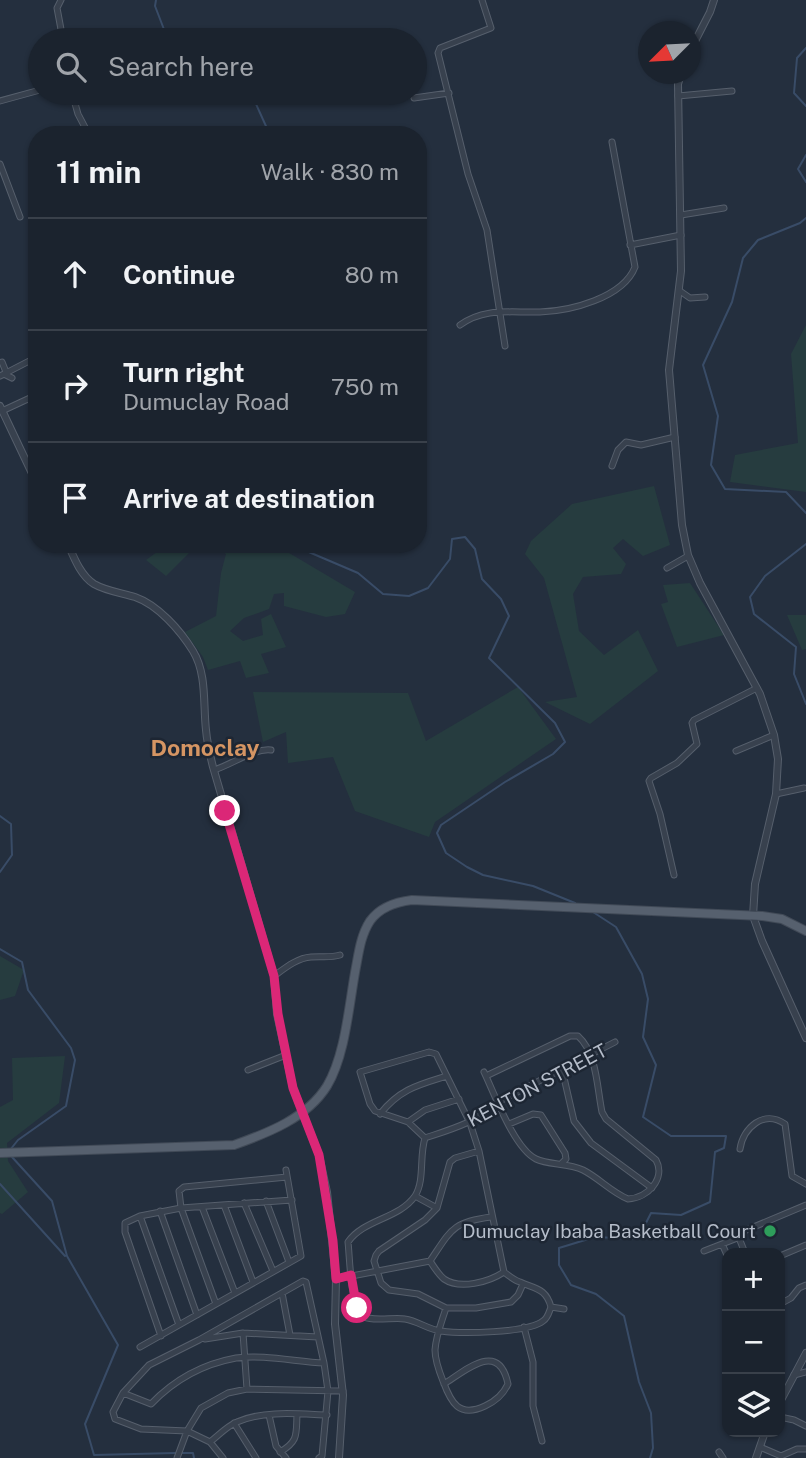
<!DOCTYPE html>
<html lang="en">
<head>
<meta charset="utf-8">
<style>
  body { margin:0; font-family:"Public Sans",sans-serif; background:#282f3a; color:#f1f3f6 }
  .controls { position:absolute; right:21px; bottom:21px; display:grid; overflow:hidden; border-radius:14px; box-shadow:0 2px 5px #0004 }
  .controls button { width:63px; height:63px; display:grid; place-items:center; padding:0; border:0; border-bottom:2px solid #39404a; background:#1b232e; color:#f1f3f6; font:35px sans-serif }
  .compass { position:absolute; left:638px; top:21px; width:63px; height:63px; border-radius:50%; background:#1b232e; box-shadow:0 2px 5px #0004; rotate:246deg }
  .stop { position:absolute; width:21px; height:21px; margin:-16px; border:5px solid #db2777; border-radius:50%; background:#fff }
  .stop.end { background:#db2777; border-color:#fff; box-shadow:0 2px 7px #0008 }
  .list { margin:0; padding:0; list-style:none }
  h2 { display:flex; justify-content:space-between; align-items:center; height:91px; margin:0; padding:0 28px; font-size:30px }
  h2 small { font-size:23px; font-weight:400; color:#a0a4aa }
  .list li { display:grid; grid-template-columns:46px 1fr auto; gap:21px; align-items:center; box-sizing:border-box; height:112px; padding:0 28px; border-top:2px solid #39404a }
  .list b { display:block; font-size:26px; white-space:nowrap }
  .list p { margin:0; font-size:23px; white-space:nowrap; color:#a0a4aa }
  .list em { font-size:23px; font-style:normal; color:#a0a4aa }
  .icon { flex:none; width:38px; height:38px; fill:none; stroke:currentColor; stroke-width:2; stroke-linecap:round; stroke-linejoin:round }
  .map { position:relative; flex:none; width:806px; height:1458px; overflow:hidden }
  .search { position:absolute; background:#1b232e; box-shadow:0 2px 5px #0004; left:28px; top:28px; width:399px; height:77px; display:flex; align-items:center; gap:18px; box-sizing:border-box; padding:0 24px; border-radius:38px; color:#a0a4aa; font-size:26px }
  .panel { position:absolute; background:#1b232e; box-shadow:0 2px 5px #0004; left:28px; top:126px; width:399px; height:427px; border-radius:28px }
  .map>svg:first-child { display:block }
</style>
</head>
<body>
<div class="map">
<svg width="806" height="1458" viewBox="0 0 806 1458">
  <rect width="100%" height="100%" fill="#242f3e"/>
  <path fill="#263c3f" d="M806,325v167l-76,-10 5,-27 63,-12 -7,-89z
    M654,486l16,59 -27,11 -20,-17 -10,9 13,16 -5,10 -38,3 -10,17 6,37 25,24 34,-25 20,41 -68,53 -45,-22 32,-5 -33,-119 -19,-24 6,-13 41,-37z
    M162,544h36l-32,32 -20,-16 15,-11z
    M209,544h65l81,48 -10,22 -19,3 -42,-11v-13l-10,1 -5,15 -25,9 -14,13 13,10 20,-6 -2,-16 10,-5 15,33 -25,7 8,19 -23,5 -6,-17 -32,9 -5,-13 -18,-25 31,-16 5,-43 5,-19z
    M690,583l34,52 -47,12 -16,-43 7,-2 -5,-17z
    M787,615h19v34l-4,1z
    M518,687l38,52 -121,83 -6,15 -74,-26 -22,-54 -45,6 -2,-31 -23,10 -10,-50 155,1 18,48z
    M0,956l24,14 -9,26 -15,4z
    M65,1056l-6,47 -52,40 1,18 20,31 -26,22 -2,-1v-106l13,-7 -1,-42z"/>
  <g fill="none" stroke-linecap="round" stroke-linejoin="round">
    <path stroke="#394c67" stroke-width="2" d="M156,0l-1,6 10,26 49,8
      M806,48l-9,10 -3,35 12,13
      M251,93l19,42
      M806,155l-8,14 8,13
      M806,218l-6,5 -42,17 -15,18 -11,44 -29,63 15,51 -7,49 14,24 61,3 20,21
      M290,544l68,29 25,21 26,2 19,-8 22,-29 2,-20 13,-2 10,12 7,30 19,20 8,17 -20,42 66,65 10,19 -12,12 -48,28 -64,43 -4,8 9,20 21,14 16,8 50,11 42,17
      M806,544l-41,32 -15,21 4,17 42,33 -2,27 12,30
      M0,816l11,8 1,31 -12,17
      M593,912l23,15 26,47 6,25 -5,38 13,28 -13,52 28,19h55l-2,12 -9,4 -5,50 -29,13 -30,-2 -13,26 -43,-2 -36,11v17l12,20 25,9 28,22 15,66 12,31 2,35 -3,10
      M0,949l22,13 6,28 43,58 4,12 -9,46 -48,34 -8,10
      M12,1157l40,44 15,55 51,89 -33,79 9,31 81,-2
      M0,1184l65,72
      M181,1453h12l1,5"/>
    <g stroke="#565f6c" stroke-width="7">
      <path id="minor" d="M61,0l-4,8 6,32
        M482,0l9,28 -51,20 -2,5 30,121 19,56 18,116
        M72,93l6,21 11,21
        M678,96l54,-5
        M414,98l35,-5
        M0,101l40,-11
        M0,164l20,53
        M681,215l43,-7
        M630,245l51,-10
        M680,291l10,7 15,-1
        M460,325c25,-18 51,-12 80,-13 30,-1 83,-14 95,-45l-23,-125
        M2,362l4,10
        M4,374l33,-17
        M0,376l4,-2 8,4
        M2,411l28,-13 7,13
        M612,466l6,-16 8,-8 15,3 34,-8
        M667,568l21,-12
        M736,751l38,-16
        M214,770c19,-6 40,-22 57,-20
        M776,794l28,-6
        M674,875l-14,-61 -11,-33 2,-3 26,-15 20,-19 -5,-21 2,-3 63,-32
        M274,976c11,-8 23,-18 37,-19 11,-1 19,1 29,-2
        M562,1069l12,52 17,22 61,45
        M248,1070l38,-15
        M484,1072c11,23 30,76 52,87 12,6 32,4 47,11 16,8 28,22 45,29 20,-1 38,-21 28,-39l-50,-41 -4,-7c-5,-24 -5,-59 -24,-76h-8l-84,40
        M380,1114c20,-25 38,-29 67,-38
        M408,1122l17,-12 34,-11
        M509,1124l24,-10 8,1 24,38 1,6 -4,4
        M425,1138l-17,-16 -33,-11 -5,-7 -10,-32 69,-20 7,2 34,69 9,28 25,121c5,4 10,8 16,10 15,7 26,6 31,25
        M425,1138c-6,19 0,42 -10,58 -16,23 -51,23 -67,46 2,17 2,63 15,74 7,6 32,1 42,3 13,2 24,11 36,12 20,3 87,2 102,-10 5,-3 6,-9 8,-14
        M425,1138c27,-9 52,-16 73,-36l117,-60
        M740,1149c3,-21 24,-40 45,-25l7,52 14,8
        M479,1151l-24,7 -5,4 -13,46 -12,12 -46,31 -3,4 -2,6 7,22 8,7 29,4 28,14h30l35,-6 7,-7 5,-11
        M415,1196l22,12
        M266,1201l23,61
        M244,1203l29,68
        M224,1205l29,77
        M202,1207l33,86
        M160,1211l37,104
        M140,1216l39,109
        M739,1238l6,15
        M722,1244l5,11
        M704,1251l36,-14 4,-6 62,-26
        M780,1256l26,-11
        M430,1261c4,6 8,13 14,18 16,11 45,3 60,-7
        M430,1261c21,-31 22,-39 61,-44
        M336,1279l94,-18
        M780,1283v21l11,-6 8,-10 7,-3
        M282,1293l8,42
        M216,1304l-35,-96 -2,-17 5,-4 103,-10
        M551,1307l13,2
        M524,1327l9,35v44l9,35
        M243,1333l4,56
        M161,1336l-36,-104v-9l15,-7 41,-8 111,-8
        M205,1339l38,-6 75,4
        M140,1347l161,-91 -15,-86
        M794,1375l12,-3
        M444,1384c22,-14 55,-44 64,0 -5,11 -12,17 -23,22 -26,12 -34,-3 -42,-25 -4,-10 -8,-21 -8,-31 1,-15 7,-29 11,-42
        M123,1393l28,11c23,-24 52,-40 85,-46 26,-4 62,4 88,5
        M269,1415l7,31 10,12
        M780,1417l14,3 12,6
        M234,1423l22,35
        M210,1442c9,-7 17,-16 27,-20 27,-12 62,-8 90,-7
        M760,1447l21,9 16,-7h9
        M280,1452c19,-11 16,-18 17,-38
        M719,1452l4,6
        M177,1458l10,-27 14,-23 27,-15 19,-4 96,2
        M223,1458l-13,-16 -23,-11 -46,-2 -26,-10 -2,-7 10,-19 26,-28 50,-25 104,-59 3,1 18,81 4,28 -6,65 -3,2"/>
    </g>
    <g stroke="#565f6c" stroke-width="8">
      <path id="tertiary" d="M690,51l20,-39 4,-12
        M681,74l-3,10 3,187 -12,99 13,155 6,30 12,28 60,111 14,41 4,24 -2,35 -21,90 -2,32 9,25 44,97
        M0,406l37,78
        M68,544c6,14 13,32 26,40 12,7 28,9 41,13 23,8 45,33 58,54 14,23 10,53 13,79 1,12 4,25 7,37l61,209 3,38 16,74 26,67 8,37 9,87 -1,45 8,71 -4,63
        M780,1402l26,-49
        M756,1458l9,-26"/>
    </g>
    <g stroke="#414a57" stroke-width="10">
      <path id="primary" d="M0,1153l234,-8c34,-12 73,-27 93,-59 19,-32 22,-83 29,-119 3,-16 5,-32 14,-46 10,-14 25,-19 42,-21l350,16 20,3 24,12"/>
    </g>
    <use href="#minor" stroke="#38414e" stroke-width="5"/>
    <use href="#tertiary" stroke="#38414e" stroke-width="6"/>
    <use href="#primary" stroke="#56606e" stroke-width="8"/>
  </g>
  <g fill="none" stroke-linecap="round" stroke-linejoin="round">
    <path stroke="#db2777" stroke-width="9" d="M225,811l49,165 4,38 15,74 26,67 14,86 3,38 15,-4 6,33"/>
  </g>
  <circle fill="#2e9e5b" stroke="#1d2633" stroke-width="2.5" cx="770" cy="1231" r="7"/>
  <g text-anchor="middle" dominant-baseline="central" stroke-width="5" stroke-linejoin="round" paint-order="stroke">
    <g font-size="19" fill="#b4bcc9" stroke="#1d2633">
      <text transform="translate(537 1085) rotate(-28)">KENTON STREET</text>
    </g>
    <g font-size="19" fill="#b4bcc9" stroke="#1d2633" text-anchor="end">
      <text x="756" y="1231">Dumuclay Ibaba Basketball Court</text>
    </g>
    <g font-size="23" font-weight="bold" fill="#d59563" stroke="#1d2633">
      <text x="205" y="747">Domoclay</text>
    </g>
  </g>
</svg>
<div class="controls">
<button>+</button>
<button>−</button>
<button><svg class="icon" aria-label="layers" viewBox="0 0 24 24"><path d="M12 4l9 5-9 5-9-5zM3 14l9 5 9-5"/></svg></button>
</div>
<svg class="compass" viewBox="-18 -18 36 36"><path d="M0-13l5 13h-10z" fill="#e53935"/><path d="M0 13l5-13h-10z" fill="#a0a4aa"/></svg>
<div class="stop" style="left:357px;top:1308px"></div>
<div class="stop end" style="left:225px;top:811px"></div>
<div class="search"><svg class="icon" aria-label="search" viewBox="0 0 24 24"><circle cx="10" cy="10" r="6"/><path d="M15 15l6 6"/></svg>Search here</div>
<section class="panel">
<h2>11 min<small>Walk · 830 m</small></h2>
<ul class="list">
<li><svg class="icon" aria-label="ahead" viewBox="0 0 24 24"><path d="M12 20V5M6 11l6-6 6 6"/></svg><div><b>Continue</b></div><em>80 m</em></li>
<li><svg class="icon" aria-label="right" viewBox="0 0 24 24"><path d="M7 20v-9h11M14 6l5 5-5 5"/></svg><div><b>Turn right</b><p>Dumuclay Road</p></div><em>750 m</em></li>
<li><svg class="icon" aria-label="arrive" viewBox="0 0 24 24"><path d="M6 21V4h12l-3 4 3 4H6"/></svg><div><b>Arrive at destination</b></div></li>
</ul>
</section>
</div>
</body>
</html>
